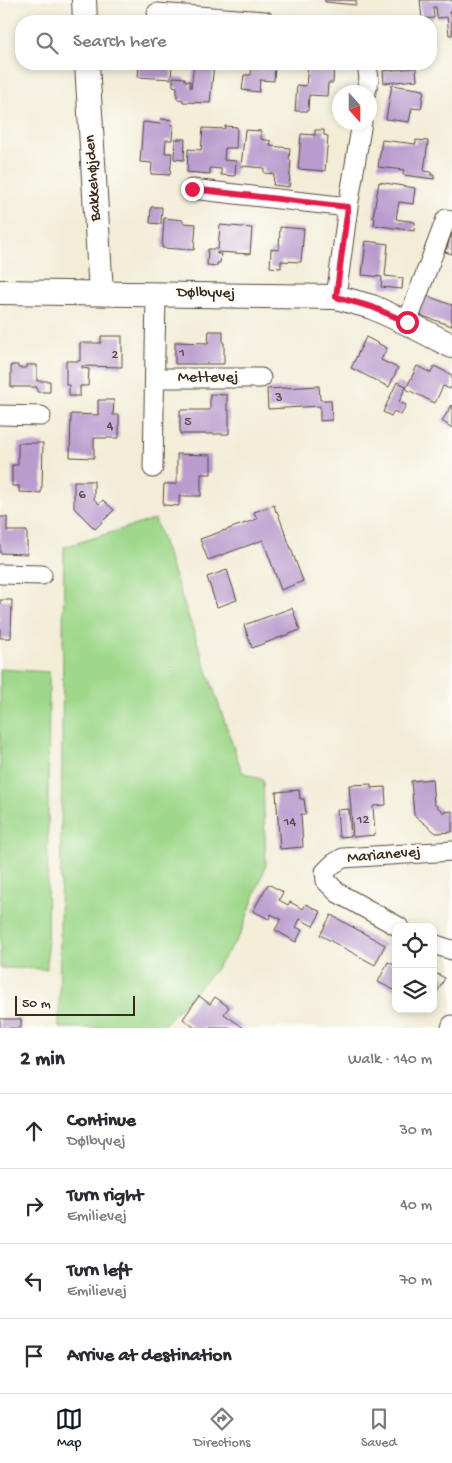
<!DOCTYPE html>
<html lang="en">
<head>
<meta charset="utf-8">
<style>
  body { margin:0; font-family:"Gochi Hand",sans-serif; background:#f2f2f3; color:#2b2b33 }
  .controls { position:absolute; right:15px; bottom:15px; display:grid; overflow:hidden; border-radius:10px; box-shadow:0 2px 8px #0003 }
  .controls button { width:45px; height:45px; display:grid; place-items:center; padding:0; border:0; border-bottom:1px solid #e1e1e2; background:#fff; color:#2b2b33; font:25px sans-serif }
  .compass { position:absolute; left:332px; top:85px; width:45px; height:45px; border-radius:50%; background:#fff; box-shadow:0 2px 8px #0003; rotate:159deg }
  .scale { position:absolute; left:15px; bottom:12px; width:120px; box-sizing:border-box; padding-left:5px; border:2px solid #3b2a1e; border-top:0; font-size:14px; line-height:18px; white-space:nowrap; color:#3b2a1e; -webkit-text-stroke:4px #fdfcf7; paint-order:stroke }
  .stop { position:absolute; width:15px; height:15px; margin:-11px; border:4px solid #e11d48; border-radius:50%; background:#fff }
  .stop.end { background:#e11d48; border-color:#fff; box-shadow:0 1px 5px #0008 }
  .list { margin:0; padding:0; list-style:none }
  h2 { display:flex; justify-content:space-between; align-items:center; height:65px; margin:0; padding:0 20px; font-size:21px }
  h2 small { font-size:16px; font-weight:400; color:#7c7c81 }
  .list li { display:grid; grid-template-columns:32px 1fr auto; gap:15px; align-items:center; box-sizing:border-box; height:75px; padding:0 20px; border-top:1px solid #e1e1e2 }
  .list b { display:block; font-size:19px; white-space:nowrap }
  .list p { margin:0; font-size:16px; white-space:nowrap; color:#7c7c81 }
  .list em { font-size:16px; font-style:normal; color:#7c7c81 }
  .icon { flex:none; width:28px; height:28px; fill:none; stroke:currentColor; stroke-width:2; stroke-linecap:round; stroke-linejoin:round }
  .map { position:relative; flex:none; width:452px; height:1028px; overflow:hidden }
  .search { position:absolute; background:#fff; box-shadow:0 2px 8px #0003; left:15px; right:15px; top:15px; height:55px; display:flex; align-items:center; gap:12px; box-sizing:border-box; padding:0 18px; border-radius:20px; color:#7c7c81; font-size:19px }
  .sheet { height:365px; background:#fff }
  nav { display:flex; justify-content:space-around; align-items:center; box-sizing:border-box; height:70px; border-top:1px solid #e1e1e2; background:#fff; font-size:14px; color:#7c7c81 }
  nav a { display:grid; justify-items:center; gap:2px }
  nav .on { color:#111827 }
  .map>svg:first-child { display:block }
</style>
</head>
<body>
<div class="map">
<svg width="452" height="1028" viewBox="0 0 452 1028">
  <rect width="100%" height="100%" fill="#fdfcf7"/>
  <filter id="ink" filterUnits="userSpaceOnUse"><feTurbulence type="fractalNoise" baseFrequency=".02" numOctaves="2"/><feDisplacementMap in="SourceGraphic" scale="10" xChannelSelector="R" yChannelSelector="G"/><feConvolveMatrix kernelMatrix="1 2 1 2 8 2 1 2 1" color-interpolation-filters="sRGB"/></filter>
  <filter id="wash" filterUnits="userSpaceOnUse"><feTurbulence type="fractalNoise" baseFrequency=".0096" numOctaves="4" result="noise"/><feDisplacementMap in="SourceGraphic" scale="20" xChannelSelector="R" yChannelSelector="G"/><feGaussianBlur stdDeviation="1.12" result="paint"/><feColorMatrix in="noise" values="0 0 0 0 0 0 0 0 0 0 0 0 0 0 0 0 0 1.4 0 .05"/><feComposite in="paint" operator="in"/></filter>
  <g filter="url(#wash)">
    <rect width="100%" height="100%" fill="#f3edd8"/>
    <path fill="#9fd88b" stroke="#6d8154" d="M155,519l87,253 21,8 3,85 -26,70 -25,35 -54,58h-102l5,-481z
      M0,669l49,3 -2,297 -47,-1z"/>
    <g id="blocks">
      <path fill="#b99bce" d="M325,0h31v5l-31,-3z
        M420,0h32v11l-3,1 1,3h2v20h-3l-2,-18 -10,1 -1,-11h-3l1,11 -12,1z
        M139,64h29v1h4l-1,14 -33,-2z
        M194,64h20l-4,39 -27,-1v-2l-6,-1v-12l-4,-1v-9l12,1v3h5v6l1,1z
        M252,64h23l-1,17 -14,-1 -1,12 -17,-2 2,-15h7z
        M308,64h21v1h5l-1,18h-5l-1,13 -18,-1 -1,16h-13l2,-26 9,1z
        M416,68l1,12 -33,3 -1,-12z
        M392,85l32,5 -3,19 -9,-1 -3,14 -23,-3z
        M161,119l11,1 -1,5h2l-1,15h-6l-1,13h7l-2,22 -19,-1 1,-11 -12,-1 3,-40 17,2z
        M225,126l12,1 -1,21h-11l-1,12 12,1 -1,15 -14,-1v-6l-11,-1v6l-23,-2 1,-23 13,1 2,-22 22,1z
        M245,130l16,1v8l10,2 -1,5 20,2 -1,12h2l-2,27 -16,-2 1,-11 -10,-1v-5l-23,-2z
        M315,130h9v5l4,1 -3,35 -27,-2 3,-35 14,1z
        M175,139h10l-1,21 -10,-1z
        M382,140l34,4v-4l12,1 -4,30 7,1v3h3v4l-31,-4 1,-5 -26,-3z
        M379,182l36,6 -2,16 -14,-2 -3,17 19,3 -1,9 -40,-6 1,-7 -2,-1z
        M151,207h11l-1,17 -11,-1z
        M164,218l19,2v3l13,1 -2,26 -32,-2z
        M220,225l32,3 -2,26 -33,-2v2h4l-1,9h-3v3l-10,-1 1,-16h10z
        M280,227l24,2 -3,33 -20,-1v7l-11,-1 1,-18 8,1z
        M452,233v21l-7,-2z
        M366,241l22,3 -3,32 18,2 -1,11 -21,-2 1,-10 -20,-2z
        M424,295l28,10v21l-35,-12z
        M209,331h14v12h1v21h-49v-22l33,1z
        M101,336h21v31l-40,-1v2l7,1 -1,17h-8v10h-11v-11h-3v-24h14v-18h21z
        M366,337l21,11 -6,12 17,8 -9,19 -38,-19z
        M11,365h7v3h9v-3h10v16h13v11h-13v-5h-26z
        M417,366l14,7 3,-7 18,9v10l-2,4 -7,-3 -8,17 -29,-14z
        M397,382l9,4 -7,16 7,3 -5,10 -7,-4 -3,5 -8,-4z
        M319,386l1,14h11l1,20 -12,1v-15l-52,3 -1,-20z
        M210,394l17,1v15h2v24h-49v-24h30z
        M98,400h16l-1,15h6v23h-25v20l-24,-1 1,-43 27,1z
        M452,405v23l-10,-7z
        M18,443h25l-1,44h-1v6l-22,-1v-6h-7v-21h6z
        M177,454l34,1v19h-10v22h-22v10l-16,-1 1,-21h13z
        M74,481h20v18l5,5 4,-4 11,10 -19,19 -21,-21z
        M274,505l2,7 1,-1 26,70 -22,9 -18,-50 -55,20 -8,-21 57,-20 -3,-7z
        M0,517h7v14h20v23l-27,-1z
        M227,570l10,30 -20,7 -10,-30z
        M0,600h12l-1,38h-11z
        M292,608l8,22 -48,18 -8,-23z
        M432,779l2,25 9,8 9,-1v21l-16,1 -22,-18 -3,-34z
        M371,784v4l14,-1 1,18 -13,1 2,29 -22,2 -4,-52z
        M299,790l1,9h4l2,15h-5l2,33 -23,2 -4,-57z
        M349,809l2,27 -12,1 -2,-27z
        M268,884l15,8 -4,8 9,5 2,-3 13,7 3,-5 15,8 -8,14 -13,-7 -4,8 6,3 -6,12 -21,-12 6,-11 -10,-5 -2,5 -16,-8z
        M331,915l54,30 -10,20 -55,-30z
        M388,962l8,4v25l-18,-9z
        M433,972l12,6 -12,22z
        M199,996l11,8 5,-7 14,10 -5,7 20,14h-49l-12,-9z
        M0,1019h21v9h-21z"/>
    </g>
  </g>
  <g filter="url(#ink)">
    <use href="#blocks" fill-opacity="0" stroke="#57473a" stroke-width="1"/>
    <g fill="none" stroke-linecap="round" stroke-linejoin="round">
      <g stroke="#57473a" stroke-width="21">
        <path id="minor" d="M157,13l108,8
          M366,92l3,-13 -2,-15
          M192,189l156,18
          M336,297l12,-90 14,-85
          M407,323l39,-104
          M155,378h106
          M0,415l41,1
          M153,468l3,-174
          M0,574l42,1
          M399,927l-61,-34 -12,-12 -1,-9 8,-8 10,-6 109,-7
          M433,944l19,6
          M451,1028l1,-3"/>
      </g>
      <g stroke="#57473a" stroke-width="26">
        <path id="tertiary" d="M84,0l1,21
          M87,64l14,229
          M0,292l336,5 36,10 35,16 45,23"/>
      </g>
      <use href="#minor" stroke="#fff" stroke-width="19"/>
      <use href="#tertiary" stroke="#fff" stroke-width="24"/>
    </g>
  </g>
  <g fill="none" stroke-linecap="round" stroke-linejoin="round" filter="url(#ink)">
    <path stroke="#e11d48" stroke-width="6" d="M192,189l156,18 -12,90 36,10 35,15"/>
  </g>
  <g text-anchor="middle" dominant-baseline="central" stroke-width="5" stroke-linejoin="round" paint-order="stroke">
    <g font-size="14" fill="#5a464a">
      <text x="182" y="353">1</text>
      <text x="115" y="355">2</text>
      <text x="279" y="398">3</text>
      <text x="188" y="422">5</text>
      <text x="110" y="426">4</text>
      <text x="82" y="495">6</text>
      <text x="363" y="820">12</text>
      <text x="290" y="822">14</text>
    </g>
    <g font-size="16" fill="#3b2a1e" stroke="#fdfcf7">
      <text transform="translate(94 178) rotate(-94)">Bakkehøjden</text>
      <text transform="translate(206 294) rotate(1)">Dølbyvej</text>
      <text x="208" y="378">Mettevej</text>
      <text transform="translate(384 856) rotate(-5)">Marianevej</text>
    </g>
  </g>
</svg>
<div class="controls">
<button><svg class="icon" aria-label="locate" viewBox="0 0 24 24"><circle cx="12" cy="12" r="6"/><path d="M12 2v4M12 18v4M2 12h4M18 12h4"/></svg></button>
<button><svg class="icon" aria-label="layers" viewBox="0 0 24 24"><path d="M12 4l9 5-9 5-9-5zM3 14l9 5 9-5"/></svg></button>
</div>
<svg class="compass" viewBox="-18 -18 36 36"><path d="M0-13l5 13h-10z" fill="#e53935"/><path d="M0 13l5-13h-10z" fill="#7c7c81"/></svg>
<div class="scale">50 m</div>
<div class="stop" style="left:407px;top:322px"></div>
<div class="stop end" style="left:192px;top:189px"></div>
<div class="search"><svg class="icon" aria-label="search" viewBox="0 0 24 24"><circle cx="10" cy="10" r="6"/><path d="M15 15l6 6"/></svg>Search here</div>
</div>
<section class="sheet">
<h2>2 min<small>Walk · 140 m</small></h2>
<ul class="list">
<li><svg class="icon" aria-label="ahead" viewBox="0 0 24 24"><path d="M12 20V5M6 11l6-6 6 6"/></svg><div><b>Continue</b><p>Dølbyvej</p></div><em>30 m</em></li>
<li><svg class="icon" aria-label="right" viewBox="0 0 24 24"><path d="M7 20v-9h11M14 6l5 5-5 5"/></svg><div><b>Turn right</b><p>Emilievej</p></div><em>40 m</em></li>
<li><svg class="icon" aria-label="left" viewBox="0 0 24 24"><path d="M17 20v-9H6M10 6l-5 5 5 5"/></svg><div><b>Turn left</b><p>Emilievej</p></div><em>70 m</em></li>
<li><svg class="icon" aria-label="arrive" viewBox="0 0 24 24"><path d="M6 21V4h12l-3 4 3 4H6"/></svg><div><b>Arrive at destination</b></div></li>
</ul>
</section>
<nav>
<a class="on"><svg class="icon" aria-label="map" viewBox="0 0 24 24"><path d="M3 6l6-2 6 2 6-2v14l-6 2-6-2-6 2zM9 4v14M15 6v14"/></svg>Map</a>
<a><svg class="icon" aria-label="directions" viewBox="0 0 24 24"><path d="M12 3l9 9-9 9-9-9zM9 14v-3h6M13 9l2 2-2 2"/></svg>Directions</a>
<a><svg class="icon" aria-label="saved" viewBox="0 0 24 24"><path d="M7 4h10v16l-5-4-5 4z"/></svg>Saved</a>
</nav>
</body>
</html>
